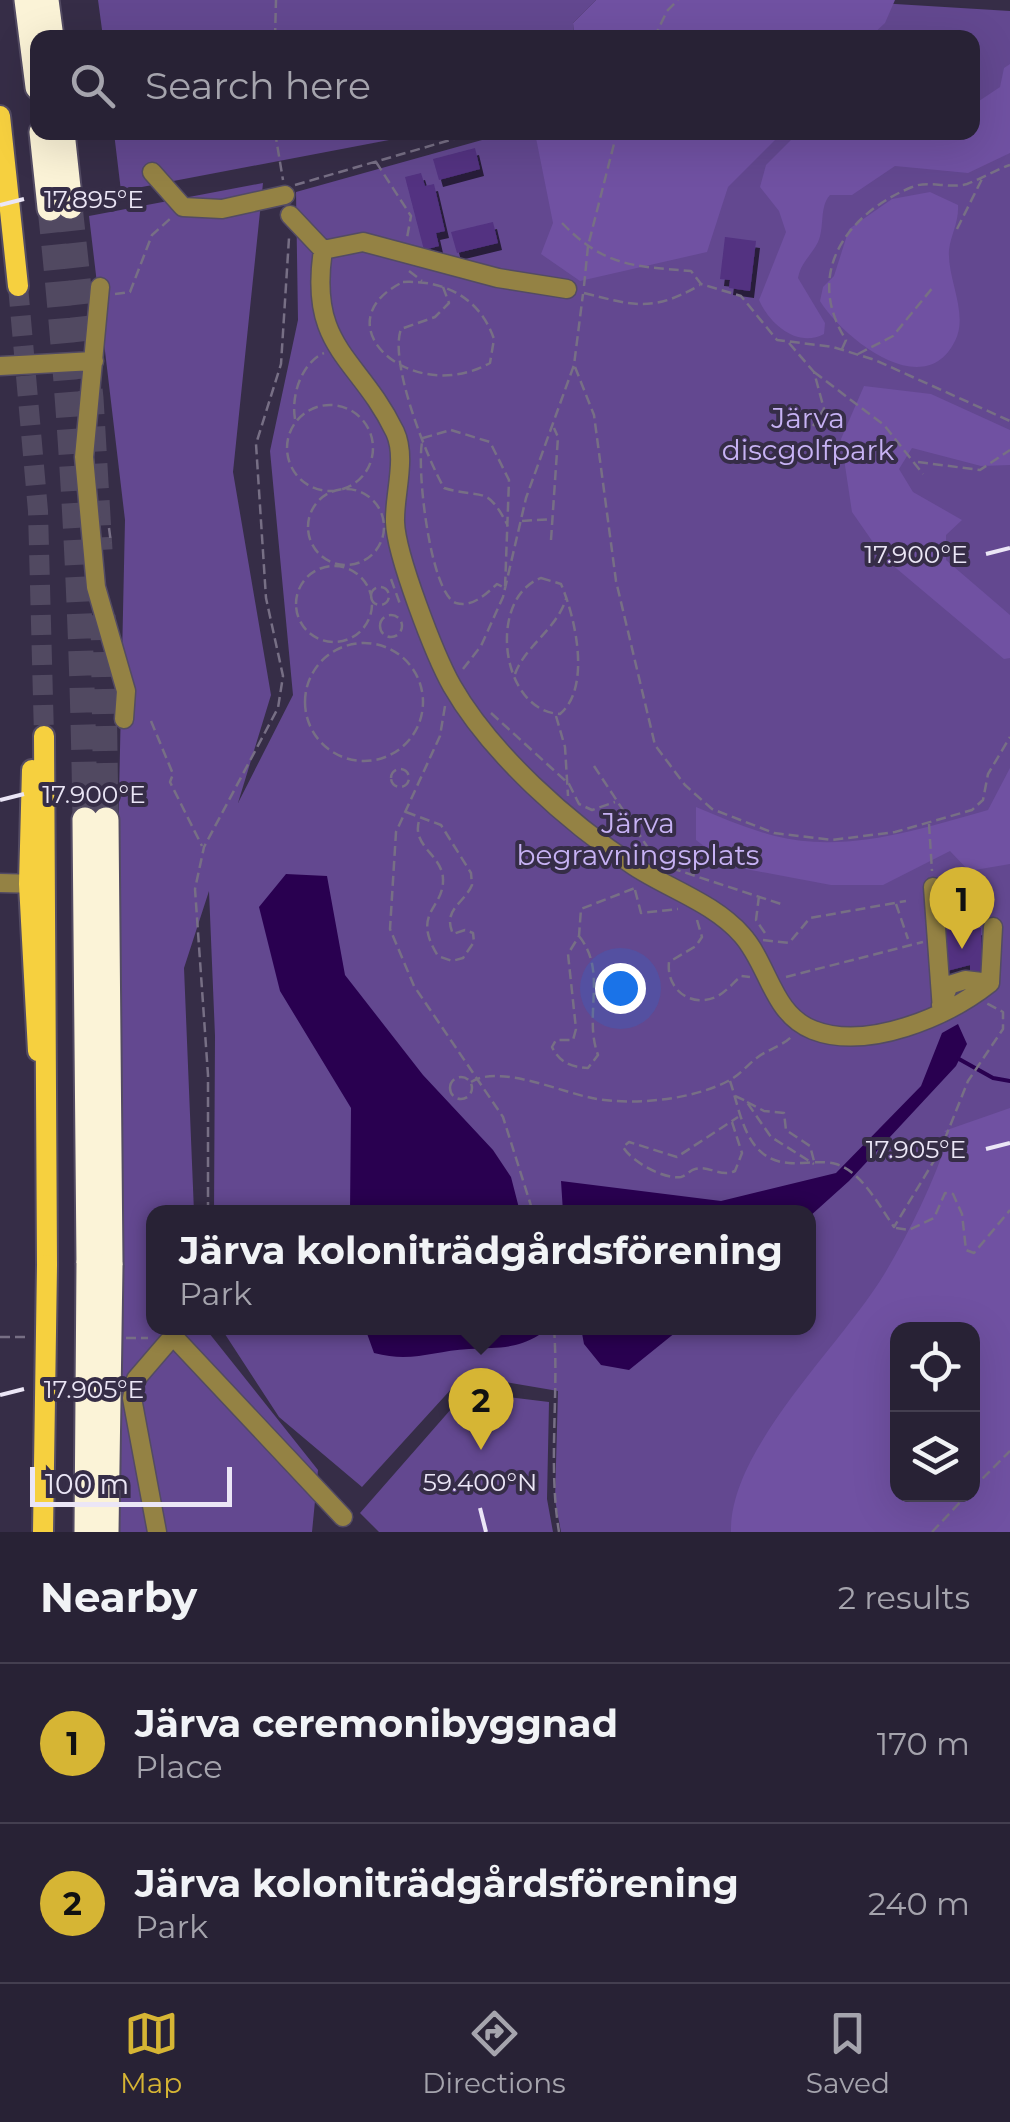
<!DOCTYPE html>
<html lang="en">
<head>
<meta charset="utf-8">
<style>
  body { margin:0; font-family:Montserrat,sans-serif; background:#342f41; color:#f1f3f6 }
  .controls { position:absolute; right:30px; bottom:30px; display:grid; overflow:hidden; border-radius:20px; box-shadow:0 10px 40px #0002 }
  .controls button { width:90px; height:90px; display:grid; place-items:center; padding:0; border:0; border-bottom:2px solid #443f50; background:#282235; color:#f1f3f6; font:50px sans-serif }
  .scale { position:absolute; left:30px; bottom:25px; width:202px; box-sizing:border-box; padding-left:10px; border:5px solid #ebe6f6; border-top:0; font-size:28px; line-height:35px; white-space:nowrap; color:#ebe6f6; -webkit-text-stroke:8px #362d47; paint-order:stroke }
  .you { position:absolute; left:620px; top:988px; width:35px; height:35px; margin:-25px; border:8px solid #fff; border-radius:50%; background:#1a73e8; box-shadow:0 0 0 15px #1a73e833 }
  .badge { display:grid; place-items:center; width:65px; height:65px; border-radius:50%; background:#d6b534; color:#111; font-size:32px; font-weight:700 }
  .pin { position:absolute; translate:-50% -82px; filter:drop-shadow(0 2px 5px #0008) }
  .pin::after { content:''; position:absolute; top:52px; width:35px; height:30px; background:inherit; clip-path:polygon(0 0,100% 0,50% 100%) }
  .popup { position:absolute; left:146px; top:1205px; width:670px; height:130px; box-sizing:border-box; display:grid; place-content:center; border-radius:20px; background:#282235; filter:drop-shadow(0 2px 8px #0005); font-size:32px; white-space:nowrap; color:#a5a4ad }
  .popup b { font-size:38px; color:#f1f3f6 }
  .popup::after { content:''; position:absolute; left:50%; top:100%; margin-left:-20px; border:20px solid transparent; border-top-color:#282235 }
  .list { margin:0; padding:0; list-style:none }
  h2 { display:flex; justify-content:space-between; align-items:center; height:130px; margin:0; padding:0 40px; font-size:42px }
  h2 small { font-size:32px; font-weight:400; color:#a5a4ad }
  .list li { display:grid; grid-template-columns:65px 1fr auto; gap:30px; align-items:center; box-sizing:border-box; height:160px; padding:0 40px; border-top:2px solid #443f50 }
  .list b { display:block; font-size:38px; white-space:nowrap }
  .list p { margin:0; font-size:32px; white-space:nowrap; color:#a5a4ad }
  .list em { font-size:32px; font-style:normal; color:#a5a4ad }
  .icon { flex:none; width:55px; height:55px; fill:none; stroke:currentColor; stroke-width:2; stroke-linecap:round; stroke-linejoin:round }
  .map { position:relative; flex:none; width:1010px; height:1532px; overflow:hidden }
  .search { position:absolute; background:#282235; box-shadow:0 10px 40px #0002; left:30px; right:30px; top:30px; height:110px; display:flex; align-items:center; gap:25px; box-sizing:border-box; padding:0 35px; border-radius:20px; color:#a5a4ad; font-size:38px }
  .sheet { height:450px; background:#282235 }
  nav { display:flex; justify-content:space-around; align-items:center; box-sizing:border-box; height:140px; border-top:2px solid #443f50; background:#282235; font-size:28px; color:#a5a4ad }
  nav a { display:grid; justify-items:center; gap:5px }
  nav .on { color:#d6b534 }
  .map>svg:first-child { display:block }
</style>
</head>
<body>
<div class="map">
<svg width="1010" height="1532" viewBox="0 0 1010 1532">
  <defs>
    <filter id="shadow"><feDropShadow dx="4" dy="7" stdDeviation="0" flood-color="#0009"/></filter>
  </defs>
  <rect width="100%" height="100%" fill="#362d47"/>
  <path fill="#634890" d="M98,0h498l-23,23 1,15 -471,-1z
    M830,0l180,11v1395l-38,-76h-74v164l7,38h-344l-6,-32 3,-109 -94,-16 -102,112 -83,-70 -58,-89h587v-116h-594l1,-176 -6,-145 -25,77 10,244h-40v116h51l113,142 -6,62h-209l22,-1012 -36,-304 174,-33 -30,289 38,223 -33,108 55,-108 -23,-244 28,-131 -2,-128 211,-59 465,-1v-94l-305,-1z
    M431,132l-310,59 -7,-58z
    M466,1392l83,10 -2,97 6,33h-174l-19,-19z"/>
  <path fill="#7051a2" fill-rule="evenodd" d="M596,0h299l-10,23 -15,14h-296l-1,-14z
    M1010,64v89l-42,20 -73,-7 -43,29h-22c-11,12 -5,32 -12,47 -7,14 -17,20 -20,36l27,45 -1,11c-26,14 -54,-9 -65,-34l27,-68 -7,-21 -19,-24 6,-22 32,-32 174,-1 1,-27 27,-18 4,-19z
    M535,133v-1l247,1 -54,54 -21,65 -127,29 -39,-27 12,-31z
    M930,192l28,13c1,17 -7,29 -9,45 -2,29 20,64 6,91 -31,63 -113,-4 -135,-40l3,-14 11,-11 15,-47 43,-30z
    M864,386l67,8 79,36v35l-29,1 -69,-18 -13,21 14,23 49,28 -16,15v25l64,55v43l-6,1 -120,-101 -32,-46 -11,-73z
    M1010,768v96l-41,7 -19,-20 -67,34h-52l-101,-19 -34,-26v-33c26,11 52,22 79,29 70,18 146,-7 213,-26z
    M1010,1108v424h-279c-2,-84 111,-187 154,-259 25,-42 49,-91 64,-138l-5,-4zM898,1330h74v164h-74z"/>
  <path fill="#290050" d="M286,874l41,2 18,99 78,100 70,75 18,27 9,35h-170l1,-104 -71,-117 -21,-84z
    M958,1024l9,20 -11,22 -107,115 -40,36 -1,-5h-245l-2,-31 160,20 115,-28 85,-87 21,-53z
    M365,1328h174v7c-25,15 -42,12 -70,14 -37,2 -57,14 -95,4z
    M581,1328h100l-52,42 -28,-5 -17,-21z"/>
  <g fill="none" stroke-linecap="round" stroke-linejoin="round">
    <path stroke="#290050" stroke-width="4" d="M959,1059l34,19 17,3"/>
  </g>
  <path fill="#523281" filter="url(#shadow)" d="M475,148l5,21 -41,11 -6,-21z
    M421,173l4,13 9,-2 11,47 -9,2 3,13 -15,4 -19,-73z
    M493,222l5,21 -41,10 -6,-21z
    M725,237l31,4 -6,50 -21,-3 1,-8 -10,-1z
    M981,928l1,43 -12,1v-7l-27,7 -1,-42z"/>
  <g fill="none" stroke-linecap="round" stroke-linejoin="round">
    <path stroke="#514961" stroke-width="20" stroke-dasharray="20 10" stroke-linecap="butt" d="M18,286l20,225 6,225"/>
    <path stroke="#514961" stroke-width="25" stroke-dasharray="25 12" stroke-linecap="butt" d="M70,206l21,192 9,152
      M50,208c22,204 32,406 35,612
      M103,615l3,205"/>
    <g stroke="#534b63" stroke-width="21">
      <path id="minor" d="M152,172l31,35 39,2 63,-14
        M290,215l33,35 40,-8 135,36 69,11
        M323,250c-15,99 36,107 72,182 12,26 -1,63 0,90 1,33 40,134 57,164 39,68 117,137 182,180 35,23 80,37 108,69 27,30 30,79 71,95 54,21 134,-13 177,-47l3,-56
        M100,287l-16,170 12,130 30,104 -2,28
        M0,366l94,-5
        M0,883l39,1
        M933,887l9,123
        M941,1005l8,-20 16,-5 25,3
        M157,1532l-25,-134 4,-19 37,-43 170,181"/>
    </g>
    <g stroke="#534b63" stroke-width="24">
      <path id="major" d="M0,116l18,170
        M44,736l3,529
        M32,770l-3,114 9,167"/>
    </g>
    <g stroke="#534b63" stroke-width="29">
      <path id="highway" d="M27,0l11,87
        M46,0l5,38
        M42,132l8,76
        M62,132l8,74
        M85,820l4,443
        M106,820l4,445"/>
    </g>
    <path stroke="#776f85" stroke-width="2.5" stroke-dasharray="10 5" stroke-linecap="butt" d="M275,38l1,-38
      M654,38l13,-27 11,-11
      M275,132l8,48
      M376,162l35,54 -4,22
      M295,185l183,-53
      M562,223c43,44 71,43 129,48l10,13 40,12 36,44 56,7 42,13 135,61
      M957,229l26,-52
      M409,271l13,10
      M403,282c42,-2 77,16 91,57l-4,24c-79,44 -171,-40 -87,-81z
      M584,286l4,-40 29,-114
      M443,287l6,16 -14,14 -34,12c-12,33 25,127 43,159 39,12 42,-5 64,38
      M584,293c51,13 69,19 116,-8
      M115,294l15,-2 22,-57 19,-17
      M789,343l25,29 10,37 -11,17
      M842,349l4,-9c-42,-66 0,-126 66,-153 16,-7 37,2 55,-3 14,-5 28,-14 43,-19
      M858,354l35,-18 41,-50
      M575,367l19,48 22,166 39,164 30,40 27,24 62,24 58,7 63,-8 77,-22 11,-10 5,-26 22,-37
      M814,372l70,53 39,49
      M287 448a43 43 0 1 1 86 0a43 43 0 1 1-86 0Z
      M295,419c-4,-23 6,-56 29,-66
      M451,430l39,12 19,38 -4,108 -8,-4c-11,10 -25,24 -41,19 -26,-9 -41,-141 -33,-165z
      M918,462l62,8 30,-20
      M308 527a38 38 0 1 1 76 0a38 38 0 1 1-76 0Z
      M522,521l31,-2
      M109,528l2,15
      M551,540l7,-103 -4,-9
      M296 604a38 38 0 1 1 76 0a38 38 0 1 1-76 0Z
      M541,578l20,6c15,35 30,104 -1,130 -60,-3 -73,-116 -19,-136z
      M391,579l9,25
      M371 596a9 9 0 1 1 18 0a9 9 0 1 1-18 0Z
      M380 626a11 11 0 1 1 22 0a11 11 0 1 1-22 0Z
      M305 702a59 59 0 1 1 118 0a59 59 0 1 1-118 0Z
      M463,669l18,-23 22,-49 23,-99 48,-133 9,-71
      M515,674c10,-28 41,-44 51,-75
      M445,706l-5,30 -44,96 -6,97 24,57 89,131 30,95
      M491,713l78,71 10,20 13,6 23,-8
      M556,716l9,31 3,49
      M151,721l22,53 -3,8 32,64
      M594,766l62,94
      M391 778a9 9 0 1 1 18 0a9 9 0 1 1-18 0Z
      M406,812l35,13 30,48 1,12c-8,19 -30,24 -19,49l12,-4 8,3 1,9 -11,16 -11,3 -14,-5c-27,-43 5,-47 5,-75 1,-27 -34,-34 -23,-63
      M929,824l3,47
      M671,868l113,37
      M635,890l6,23 37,-4
      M759,896l-3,24 11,16
      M896,904l12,35
      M697,920l5,17 -6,9 -27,16c-3,27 21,46 47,35 10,-5 17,-14 25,-21l9,1
      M579,936c29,36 4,79 19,119l-10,13c-17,-1 -28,-5 -36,-21l4,-7h17l3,-11 -8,-75 11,-18 2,-27 54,-21
      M763,940l26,3 21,-25 96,-17
      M786,977l137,-35
      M450 1088a11 11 0 1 1 22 0a11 11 0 1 1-22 0Z
      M730,1081c11,32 15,79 59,82 14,1 34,-3 47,1 26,8 44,43 58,63l46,-76 28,-70 35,-52v-17l-17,-9
      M471,1082c28,-18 90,10 121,16 40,8 100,2 136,-17 11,-5 20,-17 30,-24 11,-8 24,-11 33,-20
      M735,1096l11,5 25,36 43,27
      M747,1102l17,9 20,2 2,17 24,16 4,15
      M732,1122l10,31 -7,18c-15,7 -25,-6 -40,-2 -5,1 -9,7 -14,8 -17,3 -50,-16 -58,-30l6,-5 48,15 61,-40
      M208,1212v-137l-13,-186 9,-42 74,-139 5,-32 -17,-78 -10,-154 25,-80 8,-126
      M896,1228l13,2 25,-12 11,-25 8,1 9,20 4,36 8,3 36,-43
      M554,1328c5,67 -6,137 5,204
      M0,1337h28
      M126,1338h22
      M972,1489l38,-38
      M932,1532l36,-38"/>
    <use href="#minor" stroke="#948244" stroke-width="18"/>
    <use href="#major" stroke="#f6d03f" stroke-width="20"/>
    <use href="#highway" stroke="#fbf3d7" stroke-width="25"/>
    <g stroke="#534b63" stroke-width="24" stroke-linecap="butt">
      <path id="major-bridge" d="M43,1532l4,-267"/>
    </g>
    <g stroke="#534b63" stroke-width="29" stroke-linecap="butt">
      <path id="highway-bridge" d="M87,1532l2,-269
        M106,1532l4,-267"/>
    </g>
    <use href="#major-bridge" stroke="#f6d03f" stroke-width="20"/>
    <use href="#highway-bridge" stroke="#fbf3d7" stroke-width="25"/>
  </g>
  <path fill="none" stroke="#ebe6f6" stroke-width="4" d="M0,205l24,-6M986,554l24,-6M0,800l24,-6M986,1149l24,-6M0,1395l24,-6M480,1508l6,24"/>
  <g text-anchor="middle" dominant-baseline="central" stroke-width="8" stroke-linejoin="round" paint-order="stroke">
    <g font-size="28" fill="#c7b2f4" stroke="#362d47">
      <text x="808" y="418">Järva<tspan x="808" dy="32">discgolfpark</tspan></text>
      <text x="638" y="823">Järva<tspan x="638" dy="32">begravningsplats</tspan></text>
    </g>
  </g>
  <g font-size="25" text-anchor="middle" fill="#ebe6f6" stroke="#362d47" stroke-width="8" stroke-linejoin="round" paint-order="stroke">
    <text x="94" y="208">17.895°E</text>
    <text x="916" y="563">17.900°E</text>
    <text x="94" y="803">17.900°E</text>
    <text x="916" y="1158">17.905°E</text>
    <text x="94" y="1398">17.905°E</text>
    <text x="480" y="1491">59.400°N</text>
  </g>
</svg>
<div class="controls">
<button><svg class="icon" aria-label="locate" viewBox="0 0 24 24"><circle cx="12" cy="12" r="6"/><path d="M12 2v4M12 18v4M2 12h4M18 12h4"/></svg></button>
<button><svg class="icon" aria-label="layers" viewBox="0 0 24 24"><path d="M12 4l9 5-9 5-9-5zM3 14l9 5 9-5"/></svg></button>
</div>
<div class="scale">100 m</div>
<div class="you"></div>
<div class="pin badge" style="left:962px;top:949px">1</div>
<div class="pin badge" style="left:481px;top:1450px">2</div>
<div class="popup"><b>Järva koloniträdgårdsförening</b>Park</div>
<div class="search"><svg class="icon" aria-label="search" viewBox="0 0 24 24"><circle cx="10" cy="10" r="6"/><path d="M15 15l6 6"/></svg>Search here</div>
</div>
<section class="sheet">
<h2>Nearby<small>2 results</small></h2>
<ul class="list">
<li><span class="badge">1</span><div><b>Järva ceremonibyggnad</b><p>Place</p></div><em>170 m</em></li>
<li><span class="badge">2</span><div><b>Järva koloniträdgårdsförening</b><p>Park</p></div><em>240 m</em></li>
</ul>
</section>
<nav>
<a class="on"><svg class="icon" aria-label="map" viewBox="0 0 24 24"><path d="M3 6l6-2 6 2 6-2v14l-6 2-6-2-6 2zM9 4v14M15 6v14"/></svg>Map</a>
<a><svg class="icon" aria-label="directions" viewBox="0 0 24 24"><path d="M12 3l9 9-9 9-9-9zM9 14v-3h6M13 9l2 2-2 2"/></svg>Directions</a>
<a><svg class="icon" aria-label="saved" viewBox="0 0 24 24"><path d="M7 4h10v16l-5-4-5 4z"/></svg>Saved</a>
</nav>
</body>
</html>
